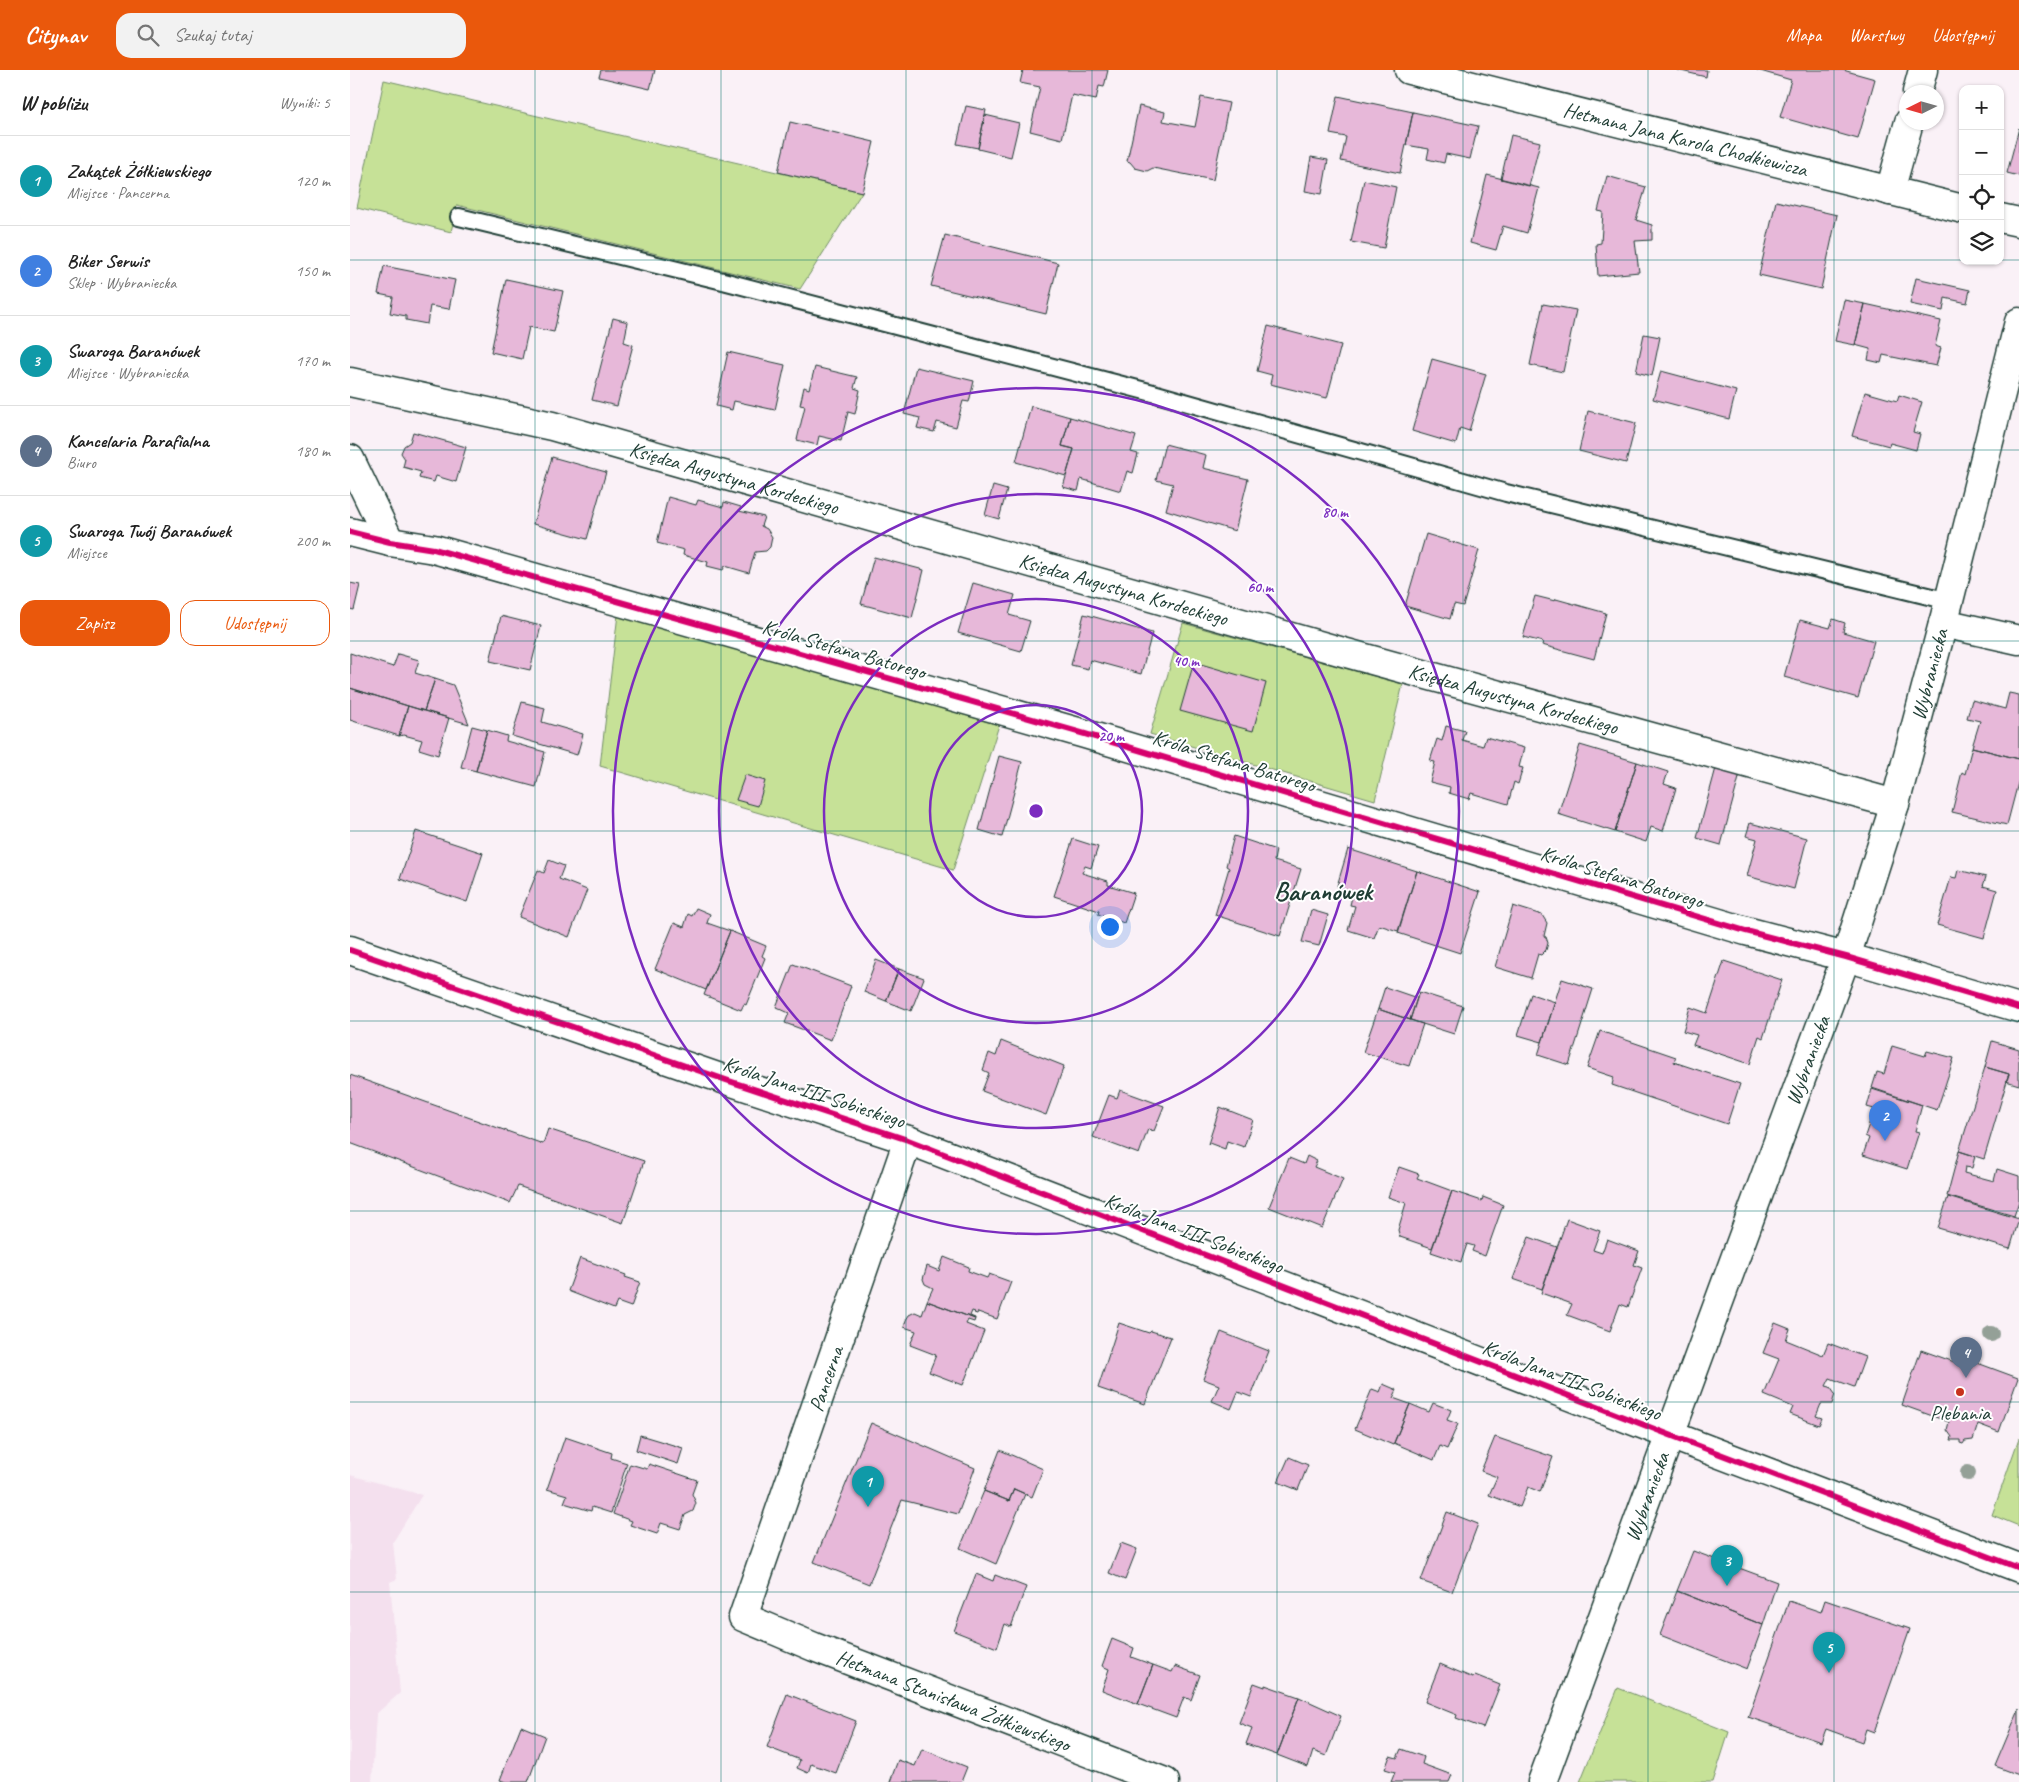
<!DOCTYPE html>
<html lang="pl">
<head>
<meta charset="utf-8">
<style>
  body { margin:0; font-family:Caveat,sans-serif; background:#f2f2f2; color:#222 }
  .controls { position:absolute; right:15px; top:15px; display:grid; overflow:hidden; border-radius:10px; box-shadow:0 1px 4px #0004 }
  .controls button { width:45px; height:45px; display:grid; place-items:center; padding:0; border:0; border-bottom:1px solid #e0e0e0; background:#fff; color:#222; font:25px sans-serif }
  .compass { position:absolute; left:1549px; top:15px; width:45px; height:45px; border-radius:50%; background:#fff; box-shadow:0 1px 4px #0004; rotate:265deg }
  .you { position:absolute; left:759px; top:856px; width:18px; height:18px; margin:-12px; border:4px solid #fff; border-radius:50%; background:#1a73e8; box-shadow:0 0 0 8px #1a73e833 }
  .badge { display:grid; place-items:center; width:32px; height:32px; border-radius:50%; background:#ea580c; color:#fff; font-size:16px; font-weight:700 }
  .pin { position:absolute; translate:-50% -41px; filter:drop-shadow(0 1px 2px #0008) }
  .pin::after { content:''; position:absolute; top:26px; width:18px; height:15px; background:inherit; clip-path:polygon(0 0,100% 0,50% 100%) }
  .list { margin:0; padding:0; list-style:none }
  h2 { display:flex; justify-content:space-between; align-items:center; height:65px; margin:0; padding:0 20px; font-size:21px }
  h2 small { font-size:16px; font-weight:400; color:#767676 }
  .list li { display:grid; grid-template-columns:32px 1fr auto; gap:15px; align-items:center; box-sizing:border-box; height:90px; padding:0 20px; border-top:1px solid #e0e0e0 }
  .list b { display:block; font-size:19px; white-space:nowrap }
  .list p { margin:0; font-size:16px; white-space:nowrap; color:#767676 }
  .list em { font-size:16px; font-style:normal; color:#767676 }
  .actions { display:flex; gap:10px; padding:15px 20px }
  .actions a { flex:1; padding:11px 0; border:1px solid #ea580c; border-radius:15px; text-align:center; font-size:18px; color:#ea580c }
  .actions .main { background:#ea580c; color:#fff }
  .icon { flex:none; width:28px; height:28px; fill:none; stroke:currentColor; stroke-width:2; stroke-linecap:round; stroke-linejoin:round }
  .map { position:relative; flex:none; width:1669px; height:1712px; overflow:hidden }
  header { display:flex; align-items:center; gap:30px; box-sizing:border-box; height:70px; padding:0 25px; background:#ea580c; color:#fff }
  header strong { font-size:24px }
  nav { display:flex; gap:28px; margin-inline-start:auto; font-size:18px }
  .search { width:350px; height:45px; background:#f2f2f2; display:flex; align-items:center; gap:12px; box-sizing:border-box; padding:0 18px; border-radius:15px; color:#767676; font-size:19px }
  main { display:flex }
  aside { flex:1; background:#fff }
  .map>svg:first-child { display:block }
</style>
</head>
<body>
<header>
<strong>Citynav</strong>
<div class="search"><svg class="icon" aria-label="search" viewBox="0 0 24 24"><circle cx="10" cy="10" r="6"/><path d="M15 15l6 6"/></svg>Szukaj tutaj</div>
<nav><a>Mapa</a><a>Warstwy</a><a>Udostępnij</a></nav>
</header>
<main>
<aside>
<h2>W pobliżu<small>Wyniki: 5</small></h2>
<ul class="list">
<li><span class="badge" style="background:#0f9aa8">1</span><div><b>Zakątek Żółkiewskiego</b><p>Miejsce · Pancerna</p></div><em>120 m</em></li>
<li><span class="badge" style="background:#3f7fe0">2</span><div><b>Biker Serwis</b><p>Sklep · Wybraniecka</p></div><em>150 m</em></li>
<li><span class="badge" style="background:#0f9aa8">3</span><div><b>Swaroga Baranówek</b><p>Miejsce · Wybraniecka</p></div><em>170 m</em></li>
<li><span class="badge" style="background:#5c6f8a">4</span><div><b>Kancelaria Parafialna</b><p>Biuro</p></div><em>180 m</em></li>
<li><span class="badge" style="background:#0f9aa8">5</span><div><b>Swaroga Twój Baranówek</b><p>Miejsce</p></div><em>200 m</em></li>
</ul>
<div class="actions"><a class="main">Zapisz</a><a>Udostępnij</a></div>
</aside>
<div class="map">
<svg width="1669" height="1712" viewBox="0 0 1669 1712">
  <rect width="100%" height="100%" fill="#faf1f7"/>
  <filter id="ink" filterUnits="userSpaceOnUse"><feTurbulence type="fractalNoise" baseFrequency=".02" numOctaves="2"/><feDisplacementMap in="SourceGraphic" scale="10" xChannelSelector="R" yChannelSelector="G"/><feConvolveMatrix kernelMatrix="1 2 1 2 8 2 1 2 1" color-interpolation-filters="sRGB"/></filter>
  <g filter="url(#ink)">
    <path fill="#f4e0ee" d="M0,1405l72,20 -29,47 4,37 -7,3 10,111 -24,21 -4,68h-22z"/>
    <path fill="#c6e197" stroke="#728f66" d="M34,10l478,112 -62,97 -343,-84 -6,27 -94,-24z
      M268,544l381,111 -46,145 -353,-104z
      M833,553l220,61 -28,116 -225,-66z
      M1669,1368v88l-27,-11z
      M1268,1618l111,44 -16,50h-133z"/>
    <path fill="#e7b8d9" stroke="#1f3d34" d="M251,0h54l-5,19 -51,-12z
      M673,0h85l-4,17 -5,-1 -3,14 -24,-5 -10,44 -32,-8 10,-44 -20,-4z
      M1327,0h30l-1,7z
      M1407,0h86l32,9 -17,60 -78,-22 11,-37z
      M988,26l75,16 -13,61 -59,-12 5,-24 -16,-3z
      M851,27l28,6 -16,77 -60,-12 -6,3 -12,-3 -5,-6 -3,-1 12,-55 26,6 -2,9 32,6z
      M616,36l20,4 -8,38 -21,-4z
      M1063,42l65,14 -8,33 -24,-5 -2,9 -17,-4 2,-10 -23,-4z
      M635,45l34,8 -8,34 -33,-8z
      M440,52l84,20 -12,50 -84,-20z
      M1669,58v48l-12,-3z
      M1161,65l29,7 -11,44 -28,-7z
      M961,87l17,3 -6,34 -17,-3z
      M1137,105l52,13 -12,45 -24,-7 -7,24 -26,-7z
      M1257,106l39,11 -10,33 16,5v15l-17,1 4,31 -41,4 -2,-32 5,-1 2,-31 -5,-1z
      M1014,110l32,7 -12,61 -33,-6z
      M1426,131l61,14 -16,74 -62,-14z
      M595,165l113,28 -12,51 -115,-28z
      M34,196l71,14 -6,29 -19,-3 -3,18 -21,-4v-4l-16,-3 3,-16 -15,-3z
      M1566,208l54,12 -3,13 -22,-5 -2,13 -33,-7z
      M156,209l57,12 -9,41 -25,-5 -7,32 -31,-7z
      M1494,230l21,4 -10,41 -20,-4z
      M1193,234l33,6 -13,62 -33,-7z
      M1515,234l76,17 -6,25 6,2 -5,18 -53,-11 -2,8 -13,-3 2,-11 -15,-4z
      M263,248l15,4 -4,20 9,3 -16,61 -25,-6z
      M918,256l73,19 -14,53 -57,-14 2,-9 -15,-4z
      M1294,264l16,3 -8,39 -16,-4z
      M378,282l57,13 -10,45 -41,-9 -2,9 -16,-4z
      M1082,289l54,15 -17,57 -9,-3 -4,16 -44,-13z
      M465,297l42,10 -3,11 6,2 -5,24 -7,-2 -7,29 -22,-5 -2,9 -20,-5 8,-34 -5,-1 4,-18 5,2z
      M566,297l58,14 -5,21 -6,-1 -7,26 -19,-5 -3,10 -17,-4 3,-10 -16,-4z
      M1311,301l75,20 -7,28 -76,-20z
      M1515,322l32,9 2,-6 23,7 -9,30 7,2 -4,16 -26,-7 -1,3 -37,-10z
      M681,336l39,11 -8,29 12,3 -8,27 -50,-14z
      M1238,341l48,12 -10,40 -47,-12z
      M720,347l66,19 -5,16 7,2 -5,19 -6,-2 -6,20 -40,-12 -3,12 -15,-4 11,-38 -12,-3z
      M63,362l53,15 -10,35 -20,-6 -2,6 -15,-4 2,-6 -18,-5 2,-8 -4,-6 3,-7 6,-4z
      M815,374l41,11 -3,13 45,11 -13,52 -69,-21 7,-26 -17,-4z
      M202,387l54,15 -19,67 -54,-15z
      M643,416l14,4 -8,29 -14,-4z
      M318,427l28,8 2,-5 25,7 1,-5 17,5 -2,4 25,6 -3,9 6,3 5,8 -2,10 -4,4 -11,1 -6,21 -24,-7 -2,4 -16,-4 1,-4 -25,-7 1,-5 -27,-7z
      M1076,464l53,16 -16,56 -9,-2 -4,15 -45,-13z
      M524,487l50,13 -12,48 -51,-14z
      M0,513l10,2 -6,25 -4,-1z
      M623,513l42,12 -6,20 21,6 -9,30 -63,-18z
      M1185,526l20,5 1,-2 50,14 -12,46 -52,-14 1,-3 -20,-5z
      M734,544l68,19 -11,41 -51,-14 -2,9 -17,-4z
      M151,546l40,10 -11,44 -40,-9z
      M1483,549l12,4 -2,9 31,9 -16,57 -74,-21 16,-57 30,8z
      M0,583l43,14 5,-13 21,6 -4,13 20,6 -11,32 -74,-23z
      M844,592l72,21 -13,48 -73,-20z
      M85,609l18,6 16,39 -45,-13z
      M0,618l58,18 -9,30 -49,-16z
      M1659,623l10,2v64l-47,-12 8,-26 -13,-3 5,-18 33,9z
      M172,632l23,6 -3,14 41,12 -6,21 -65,-19z
      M58,636l41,12 -11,37 -19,-6 3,-9 -18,-5 -5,1z
      M122,656l15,4 -11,41 -15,-4z
      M1096,656l19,5 -3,9 21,6 3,-9 38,11 -5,19 4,1 -5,16 -4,-2 -6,22 -37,-11 -2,6 -20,-6 1,-6 -20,-5 5,-20 -5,-1 7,-22 5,2z
      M137,660l20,6 -1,5 39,11 -9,35 -60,-16z
      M1230,675l57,17 -22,70 -57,-18z
      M1622,677l47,12v20l-12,46 -55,-13 10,-40 3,2z
      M649,686l23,6 -20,75 -23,-7z
      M1287,692l31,10 -4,12 12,4 -13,43 -12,-4 -5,15 -31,-10z
      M1366,698l24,6 -19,71 -24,-7z
      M395,705l20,6 -7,25 -22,-6z
      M1400,753l57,15 -13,51 -47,-13 10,-37 -11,-3z
      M66,761l67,22 -16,49 -67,-23z
      M884,766l42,14 -2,11 27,8 -21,67 -65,-21 14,-47 -3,-2z
      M723,769l25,8 -7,21 -6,-2 -3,7 26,8v4l26,8 -10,30 -26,-9 1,-3 -45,-15z
      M998,779l69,22 -19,60 -19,-6 -5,13 -26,-8 7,-24 -5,-1 2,-8 -6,-2 2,-5 -11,-4z
      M199,790l15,6 -5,13 28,11 -18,47 -50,-20 19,-47 6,3z
      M1608,800l28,7 -3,9 14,4 -13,48 -47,-13 14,-48 5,1z
      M1067,801l63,21 -20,61 -62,-20z
      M1163,836l29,9 5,8 -3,13 2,1 2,6 -2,7 -5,5 -3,-1 -7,24 -36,-11z
      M346,838l14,6 -3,9 23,8 -24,59 -51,-21 19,-46 10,4 4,-13 4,2z
      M961,840l17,5 -9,31 -17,-4z
      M380,861l36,15 -4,10 3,2 -19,47 -2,-1 -3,6 -37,-15z
      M526,890l23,9 -13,32 -22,-9z
      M1374,891l58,19 -19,58 -4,-2 -9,28 -57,-19 4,-10 -14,-4 7,-24 17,6z
      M443,894l58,22 -20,54 -46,-17 4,-10 -13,-6z
      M549,899l25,9 -13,33 -25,-10z
      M1212,909l31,10 -24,76 -31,-10z
      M1035,917l32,11 -7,22 -32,-11z
      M1069,922l44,14 -9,28 -44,-14z
      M1181,924l24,8 -13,40 -24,-7z
      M1028,939l45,15 -14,42 -46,-14z
      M1250,961l76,26 -2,5 66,22 -13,40 -115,-39 2,-8 -27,-9z
      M651,971l63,25 -18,49 -64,-24 7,-18 -6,-3 6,-17 7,3z
      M1642,971l27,8v36l-13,-4 3,-7 -24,-7z
      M1542,976l33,10 2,-5 27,7 -17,52 -65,-22 5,-16 7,2z
      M1635,997l24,7 -25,85 -25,-8z
      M0,1005l193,69 5,-15 96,32 -21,62 -105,-37 -8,17 -160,-60z
      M1522,1019l50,16 -7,26 4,1 -12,37 -44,-14 6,-17 -4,-2 9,-27 -7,-2z
      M770,1020l44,16 -10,25 -6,-2 -9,25 -46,-17 16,-42 8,3z
      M870,1037l33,13 -9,27 -17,-6 -2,8 -16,-6 -1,1z
      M1609,1081l16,5 -3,12 -7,-1 -1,6 30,8 3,-12 22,7v25l-5,15 -67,-20z
      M957,1086l10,5 -3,6 29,12 -21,49 -53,-21 20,-49 15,6z
      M1049,1097l20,7 -2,4 35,13 -20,57 -32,-11 -2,-7 8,-27 -18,-6z
      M1102,1121l30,10 1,-4 20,8 -18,51 -13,-5 2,-5 -7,-2 -6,18 -30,-10z
      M1598,1127l71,22 -9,30 -72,-21z
      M1217,1149l33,12 -7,19 9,3 5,-14 32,12 -5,14 8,3 -14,39 -8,-3 -10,27 -43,-16 5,-11 -31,-11z
      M1179,1167l28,10 -15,42 -29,-10z
      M594,1187l25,10 -1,4 19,7 2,-4 22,8 -14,37 -19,-7 -1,2 -3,-1 1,-1 -3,-1 -2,5 5,2v1l-48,-18 6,-13 -8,-4 -2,-5 4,-13 12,5z
      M230,1188l46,17 -1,2 15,5 -9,25 -14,-5 -3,7 -46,-18z
      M577,1231l48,18 -1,3 -6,-2 -2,4 18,7 -21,54 -34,-13 7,-17 -26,-10 6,-14 -12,-4 2,-7 3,-5 6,-3 7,3z
      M769,1253l30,10 2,-2 20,6 -26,67 -47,-16z
      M1425,1253l15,6 -4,11 37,15 5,-12 37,14 -11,30 -24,-9 -4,8 4,1 5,7 -3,10h-11l-5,12 6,2 -3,7 -29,-11 3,-7 -29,-12 15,-36 -16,-6z
      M871,1262l48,19 -18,46 -13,-5 -7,17 -19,-8 7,-16 -16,-6z
      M1571,1280l50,18 1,-7 46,17 -19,54 -21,-8 -5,16 -8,1 -2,3 -3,-1v-3h-9l1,-3 -5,-7 2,-8 -47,-17z
      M1033,1314l14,6 -4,8 17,6 -17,41 -38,-16 17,-40 8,3z
      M1083,1333l18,7 -4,10 11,4 -11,25 -7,-3 -6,14 -40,-17 16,-39 19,8z
      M521,1353l104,45 -17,46 -56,-14 -33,84 -55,-22z
      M290,1365l43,13 -5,16 -42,-14z
      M215,1367l47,16 -1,5 16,5 -16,50 -19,-6 -1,4 -27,-8 3,-8 -20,-6z
      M1145,1367l58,20 -13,35 -12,-5 -8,20 -31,-12 8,-18 -16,-6z
      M650,1380l43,19 -11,28 -18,-8 -5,12 -25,-10z
      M939,1387l19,8 -10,25 -20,-8z
      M280,1394l17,5 2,-5 48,16 -5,14 4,9 -3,8 -8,4 -5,14 -19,-6 -4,11 -27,-9 2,-4 -19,-7z
      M664,1419l11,5 -29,70 -36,-16 24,-57 25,10z
      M1097,1442l31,12 -26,68 -31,-11z
      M771,1473l16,6 -12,31 -16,-7z
      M1343,1481l84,31 -14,43 -86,-34z
      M626,1504l17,7 2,-6 31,12 -15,40 -6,-3 -8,24 -43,-17z
      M1327,1521l86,34 -16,44 -87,-34z
      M1475,1530l85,29 -36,103 -8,-3 -4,13 -36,-13 -5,13 -73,-25 41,-116 32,11z
      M762,1569l22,9 -3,9 22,8 -15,39 -36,-14 7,-21 -7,-3z
      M1090,1594l33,14 2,-3 25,10 -17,43 -27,-10 1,-3 -32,-13z
      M803,1595l19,7 3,-6 25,9 -9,25 -7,-3 -8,21 -38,-14z
      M904,1613l11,4v-2l34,12 -22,58 -31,-11 6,-16 -13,-5z
      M437,1624l69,27 -20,52 -25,-9 -3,9 -11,-5 3,-8 -33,-13z
      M949,1627l42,19 -15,40 -13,-5 -5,16 -31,-12z
      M1669,1639v66l-24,-9z
      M171,1656l24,10 -17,46h-22l-6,-2z
      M572,1679l45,18 -6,15h-71l8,-22 17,6z
      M1051,1679l23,8 -2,7 30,11 -3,7h-58l4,-10 -10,-3 5,-13 7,2z"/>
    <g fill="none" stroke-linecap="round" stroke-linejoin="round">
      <g stroke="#1f3d34" stroke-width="20">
        <path id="service" d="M109,147l264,64 430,112 353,100 443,108"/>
      </g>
      <g stroke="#1f3d34" stroke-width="31">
        <g id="minor">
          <path id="s1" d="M1059,0l554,139"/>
          <path d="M1567,22l6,-22"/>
          <path d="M1540,121l19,-69"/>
          <path d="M1650,148l19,4"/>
          <path id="s2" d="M0,312l202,44 791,226 552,152"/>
          <path d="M0,389l40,83"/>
          <path d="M0,462l40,10 44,7 651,185 661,197 100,26 173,51"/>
          <path d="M1593,553l76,17"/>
          <path d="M0,880l376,130 182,60 762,295 349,133"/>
          <path id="s3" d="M558,1070l-165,477 71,30 351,135"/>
          <path id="s4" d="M1192,1712l304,-825 49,-153 54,-203 70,-279"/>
        </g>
      </g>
      <use href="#service" stroke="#fff" stroke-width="16"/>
      <use href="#minor" stroke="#fff" stroke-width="28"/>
      <g stroke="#fff" stroke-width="9">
        <path id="cycleway" d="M0,462l40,10 44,7 651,185 661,197 100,26 173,51
          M0,880l376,130 182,60 762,295 349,133"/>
      </g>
      <use href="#cycleway" stroke="#d6006c" stroke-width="6"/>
    </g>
    <g fill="#94a097">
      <circle cx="1641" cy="1264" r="8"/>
      <circle cx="1618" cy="1403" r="8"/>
    </g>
  </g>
  <path fill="none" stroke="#0f766e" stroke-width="1" stroke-opacity="0.55" d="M185,0v1712M371,0v1712M556,0v1712M742,0v1712M927,0v1712M1113,0v1712M1298,0v1712M1484,0v1712M0,190h1613M1650,190h19M0,380h1669M0,571h1669M0,761h1669M0,951h1669M0,1141h1669M0,1332h1669M0,1522h1669"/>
  <g fill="none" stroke="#7b2cbf" stroke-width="2.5">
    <circle cx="686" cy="741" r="106"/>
    <circle cx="686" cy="741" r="212"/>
    <circle cx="686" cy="741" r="317"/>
    <circle cx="686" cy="741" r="423"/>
  </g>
  <circle fill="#c8321e" stroke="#fff" stroke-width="2" cx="1610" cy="1322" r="5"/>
  <g text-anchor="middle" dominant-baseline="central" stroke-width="4" stroke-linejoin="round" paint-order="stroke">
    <g font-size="21" fill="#1f3d34" stroke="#fff">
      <text stroke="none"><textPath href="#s1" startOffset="285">Hetmana Jana Karola Chodkiewicza</textPath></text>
      <text stroke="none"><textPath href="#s2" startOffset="396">Księdza Augustyna Kordeckiego</textPath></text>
      <text stroke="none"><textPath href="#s2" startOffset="801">Księdza Augustyna Kordeckiego</textPath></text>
      <text transform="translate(494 579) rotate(16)">Króla Stefana Batorego</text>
      <text stroke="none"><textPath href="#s4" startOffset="1174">Wybraniecka</textPath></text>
      <text stroke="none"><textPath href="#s2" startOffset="1206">Księdza Augustyna Kordeckiego</textPath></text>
      <text transform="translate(884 691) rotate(17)">Króla Stefana Batorego</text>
      <text transform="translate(1272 807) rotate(17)">Króla Stefana Batorego</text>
      <text stroke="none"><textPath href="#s4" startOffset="769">Wybraniecka</textPath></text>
      <text transform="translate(464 1022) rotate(18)">Króla Jana III Sobieskiego</text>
      <text transform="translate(844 1163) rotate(21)">Króla Jana III Sobieskiego</text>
      <text transform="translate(476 1309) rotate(-71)">Pancerna</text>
      <text transform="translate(1222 1310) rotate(21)">Króla Jana III Sobieskiego</text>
      <text stroke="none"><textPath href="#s4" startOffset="304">Wybraniecka</textPath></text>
      <text stroke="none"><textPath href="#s3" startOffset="731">Hetmana Stanisława Żółkiewskiego</textPath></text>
    </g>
    <g font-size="21" fill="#1f3d34" stroke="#fff">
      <text x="1610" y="1343">Plebania</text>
    </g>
    <g font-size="26" font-weight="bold" fill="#1f3d34" stroke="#fff">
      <text x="973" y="821">Baranówek</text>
    </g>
  </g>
  <circle cx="686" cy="741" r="8" fill="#7b2cbf" stroke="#fff" stroke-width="2.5"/>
  <g font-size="15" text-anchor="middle" font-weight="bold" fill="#7b2cbf" stroke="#fff" stroke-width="4" stroke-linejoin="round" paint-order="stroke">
    <text x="985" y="447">80 m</text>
    <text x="910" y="522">60 m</text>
    <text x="836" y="596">40 m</text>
    <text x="761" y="671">20 m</text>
  </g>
</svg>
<div class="controls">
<button>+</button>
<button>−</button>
<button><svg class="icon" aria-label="locate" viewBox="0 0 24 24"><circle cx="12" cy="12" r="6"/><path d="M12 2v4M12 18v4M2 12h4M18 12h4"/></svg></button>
<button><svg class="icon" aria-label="layers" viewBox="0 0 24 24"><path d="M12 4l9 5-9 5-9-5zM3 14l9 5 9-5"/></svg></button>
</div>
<svg class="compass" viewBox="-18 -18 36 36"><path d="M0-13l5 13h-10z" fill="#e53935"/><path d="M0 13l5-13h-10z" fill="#767676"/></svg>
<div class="you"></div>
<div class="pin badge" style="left:518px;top:1437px;background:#0f9aa8">1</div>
<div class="pin badge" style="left:1535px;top:1071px;background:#3f7fe0">2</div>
<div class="pin badge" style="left:1377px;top:1516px;background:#0f9aa8">3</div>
<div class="pin badge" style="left:1616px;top:1308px;background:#5c6f8a">4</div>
<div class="pin badge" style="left:1479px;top:1603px;background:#0f9aa8">5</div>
</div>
</main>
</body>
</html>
